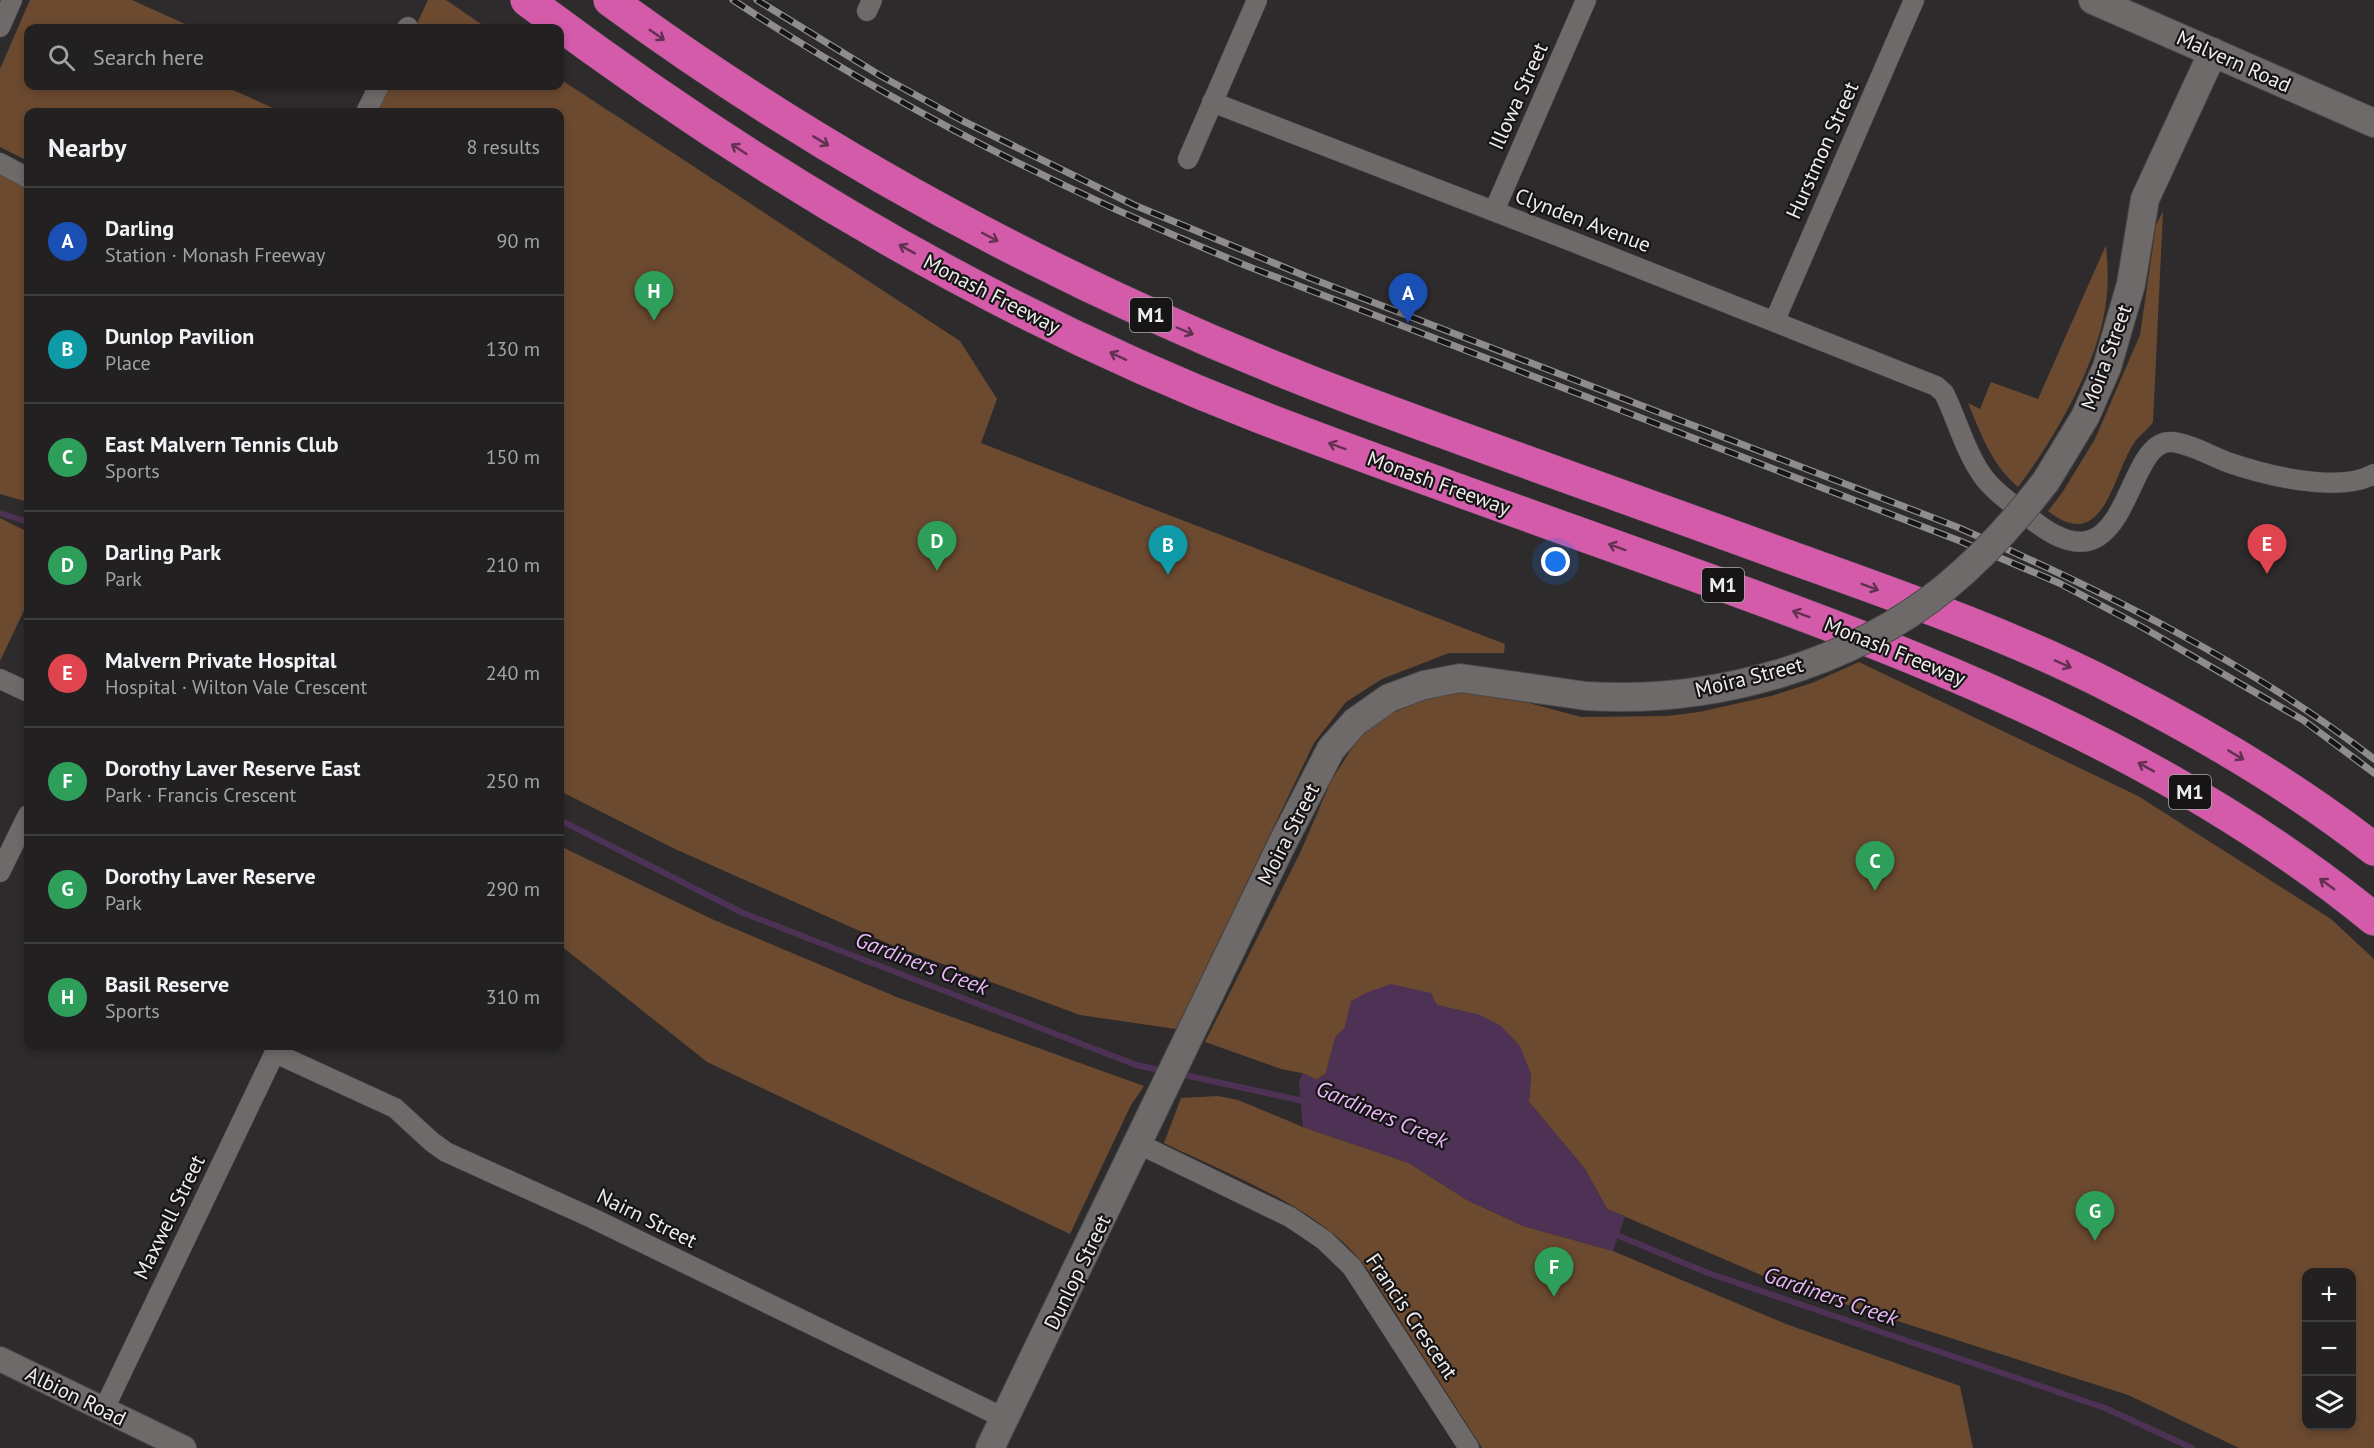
<!DOCTYPE html>
<html lang="en">
<head>
<meta charset="utf-8">
<style>
  body { margin:0; font-family:"PT Sans",sans-serif; background:#2a282a; color:#f1f3f6 }
  .controls { position:absolute; right:18px; bottom:18px; display:grid; overflow:hidden; border-radius:12px; box-shadow:0 3px 9px #0003 }
  .controls button { width:54px; height:54px; display:grid; place-items:center; padding:0; border:0; border-bottom:2px solid #3f3e3f; background:#222021; color:#f1f3f6; font:30px sans-serif }
  .you { position:absolute; left:1556px; top:562px; width:21px; height:21px; margin:-15px; border:4px solid #fff; border-radius:50%; background:#1a73e8; box-shadow:0 0 0 9px #1a73e833 }
  .badge { display:grid; place-items:center; width:39px; height:39px; border-radius:50%; background:#ea580c; color:#fff; font-size:20px; font-weight:700 }
  .pin { position:absolute; translate:-50% -50px; filter:drop-shadow(0 2px 3px #0008) }
  .pin::after { content:''; position:absolute; top:32px; width:21px; height:18px; background:inherit; clip-path:polygon(0 0,100% 0,50% 100%) }
  .list { margin:0; padding:0; list-style:none }
  h2 { display:flex; justify-content:space-between; align-items:center; height:78px; margin:0; padding:0 24px; font-size:26px }
  h2 small { font-size:20px; font-weight:400; color:#a2a3a5 }
  .list li { display:grid; grid-template-columns:39px 1fr auto; gap:18px; align-items:center; box-sizing:border-box; height:108px; padding:0 24px; border-top:2px solid #3f3e3f }
  .list b { display:block; font-size:22px; white-space:nowrap }
  .list p { margin:0; font-size:20px; white-space:nowrap; color:#a2a3a5 }
  .list em { font-size:20px; font-style:normal; color:#a2a3a5 }
  .icon { flex:none; width:33px; height:33px; fill:none; stroke:currentColor; stroke-width:2; stroke-linecap:round; stroke-linejoin:round }
  .map { position:relative; flex:none; width:2374px; height:1448px; overflow:hidden }
  .search { position:absolute; background:#222021; box-shadow:0 3px 9px #0003; left:24px; top:24px; width:540px; height:66px; display:flex; align-items:center; gap:15px; box-sizing:border-box; padding:0 21px; border-radius:12px; color:#a2a3a5; font-size:22px }
  .panel { position:absolute; background:#222021; box-shadow:0 3px 9px #0003; left:24px; top:108px; width:540px; height:942px; border-radius:12px }
  .map>svg:first-child { display:block }
</style>
</head>
<body>
<div class="map">
<svg width="2374" height="1448" viewBox="0 0 2374 1448">
  <rect width="100%" height="100%" fill="#2e2b2c"/>
  <path fill="#6c4a30" fill-rule="evenodd" d="M30,0h102l62,28h-166v58h196l58,26h-254v49l-28,-14v-78z
    M428,0h18l41,28h-72z
    M560,79l400,262 37,58 -16,44 524,201 -1,9h-55l-67,26 -36,23 -32,41 -138,286 -96,-14 -191,-71 -214,-95 -115,-58v-679h-184l12,-26h172z
    M0,168l28,17v317l-28,-8z
    M2163,211l-10,211c-5,8 -14,13 -19,21 -22,33 -30,112 -86,68l14,-18 33,-54 45,-104 16,-110z
    M2106,245c2,21 3,42 -1,64 -9,58 -52,132 -87,178 -27,-23 -37,-53 -50,-84l12,6 11,-27 47,17z
    M0,518l28,14v70l-28,59z
    M1859,662l279,134 193,123 43,40v489h-135l-111,-53 -346,-111 -175,-75 -22,-40 -56,-67 2,-28 -51,-59 -43,-10 -85,-4 -7,26 -10,11 -9,35 -9,7 -15,-7 -21,-4 -76,-27 96,-191 30,-70 26,-41 29,-24 39,-17 35,-7 69,11 52,14 86,-1 32,-4 72,-16 41,-13zM2306,1272h46v154h-46z
    M562,847l152,73 185,78 245,88 -13,19 -61,129 -363,-172 -147,-117v-93z
    M1218,1096l20,4 65,27 106,36 58,37 56,26 90,25 173,73 174,62 13,62h-491l-114,-178c-45,-62 -135,-93 -204,-127l17,-45z"/>
  <path fill="#4e3256" d="M1391,984l40,9 6,12 43,10 21,11 19,20 11,28 -2,28 56,67 22,40 18,7 -12,35 -90,-25 -56,-26 -58,-37 -106,-36 -4,-44 3,-10 15,7 9,-7 9,-35 10,-11 6,-26 17,-9z"/>
  <g fill="none" stroke-linecap="round" stroke-linejoin="round">
    <path stroke="#4e3256" stroke-width="6" d="M0,513l28,9
      M560,820l183,93 393,152 28,6
      M1180,1074l128,28
      M1612,1233l96,40 397,135 87,40"/>
    <g stroke="#4b4848" stroke-width="21">
      <path id="minor" d="M867,11l5,-11
        M0,27l12,-27
        M407,28l1,-1
        M1212,102l364,141 360,143 8,7c13,26 21,58 38,82 12,17 32,30 48,43 102,84 92,-81 142,-76 19,2 37,13 55,20 37,13 112,32 147,12
        M366,112l13,-26
        M1188,159l69,-159
        M0,163l28,15
        M1494,211l92,-211
        M1775,320l139,-320
        M0,679l28,13
        M0,872l28,-57
        M275,1053l120,55 37,34 14,10 146,66 412,200
        M1139,1144l151,73 34,23 28,27 117,181
        M104,1409l174,-363"/>
    </g>
    <g stroke="#4b4848" stroke-width="26">
      <path id="tertiary" d="M0,1359l184,89"/>
    </g>
    <g stroke="#4b4848" stroke-width="30">
      <path id="secondary" d="M2093,0l281,123
        M2046,481l39,-64 22,-50 24,-83 14,-85 68,-147
        M990,1448l293,-606 48,-93 24,-27 34,-24 35,-13 36,-7 126,18"/>
    </g>
    <g stroke="#4b4848" stroke-width="34">
      <path id="motorway" d="M527,0c224,169 469,314 731,416 143,55 287,105 431,157 242,87 484,181 685,346
        M610,0c229,168 482,300 747,400 142,53 285,103 427,155 111,40 225,79 330,133 91,46 179,98 260,161"/>
    </g>
    <use href="#minor" stroke="#6e6a6a" stroke-width="20"/>
    <use href="#tertiary" stroke="#6e6a6a" stroke-width="24"/>
    <use href="#secondary" stroke="#6e6a6a" stroke-width="28"/>
    <use href="#motorway" stroke="#d35baa" stroke-width="33"/>
    <g stroke="#8e8c8d" stroke-width="7">
      <path id="rail" d="M733,0c161,106 335,193 514,266l713,275 99,42 83,44 161,93 71,53
        M757,0l124,76 82,45 171,84 176,73 647,249c144,63 292,135 417,232"/>
    </g>
    <use href="#rail" stroke="#161414" stroke-width="4.5" stroke-dasharray="14" stroke-linecap="butt"/>
    <g stroke="#4b4848" stroke-width="30" stroke-linecap="butt">
      <path id="secondary-bridge" d="M1586,696c125,8 262,-29 360,-109 38,-31 70,-67 100,-106"/>
    </g>
    <use href="#secondary-bridge" stroke="#6e6a6a" stroke-width="28"/>
  </g>
  <defs><path id="oneway-shaft" d="M-6 0H5M1.5-3L5.5 0L1.5 3" fill="none" stroke-width="1.6" stroke-linecap="round" stroke-linejoin="round" transform="scale(1.5)"/></defs>
  <g stroke="#623050">
    <use href="#oneway-shaft" transform="translate(657 35) rotate(35)"/>
    <use href="#oneway-shaft" transform="translate(821 141) rotate(31)"/>
    <use href="#oneway-shaft" transform="translate(739 149) rotate(-147)"/>
    <use href="#oneway-shaft" transform="translate(990 237) rotate(28)"/>
    <use href="#oneway-shaft" transform="translate(907 249) rotate(-151)"/>
    <use href="#oneway-shaft" transform="translate(1185 331) rotate(23)"/>
    <use href="#oneway-shaft" transform="translate(1118 356) rotate(-155)"/>
    <use href="#oneway-shaft" transform="translate(1337 446) rotate(-160)"/>
    <use href="#oneway-shaft" transform="translate(1617 547) rotate(-160)"/>
    <use href="#oneway-shaft" transform="translate(1870 587) rotate(21)"/>
    <use href="#oneway-shaft" transform="translate(1801 614) rotate(-160)"/>
    <use href="#oneway-shaft" transform="translate(2063 664) rotate(24)"/>
    <use href="#oneway-shaft" transform="translate(2236 755) rotate(31)"/>
    <use href="#oneway-shaft" transform="translate(2146 767) rotate(-151)"/>
    <use href="#oneway-shaft" transform="translate(2327 884) rotate(-144)"/>
  </g>
  <g text-anchor="middle" dominant-baseline="central" stroke-width="4.5" stroke-linejoin="round" paint-order="stroke">
    <g fill="#161414" stroke="#adabac" stroke-width="1.5">
      <rect x="1130" y="298" width="42" height="34" rx="4.5"/>
      <rect x="1702" y="568" width="42" height="34" rx="4.5"/>
      <rect x="2169" y="775" width="42" height="34" rx="4.5"/>
    </g>
    <g font-size="20" font-weight="bold" fill="#eeeced">
      <text x="1151" y="315">M1</text>
      <text x="1723" y="585">M1</text>
      <text x="2190" y="792">M1</text>
    </g>
    <g font-size="21" fill="#eeeced" stroke="#161414">
      <text transform="translate(2234 61) rotate(24)">Malvern Road</text>
      <text transform="translate(1518 96) rotate(-66)">Illowa Street</text>
      <text transform="translate(1822 150) rotate(-66)">Hurstmon Street</text>
      <text transform="translate(1583 220) rotate(21)">Clynden Avenue</text>
      <text transform="translate(992 294) rotate(27)">Monash Freeway</text>
      <text transform="translate(2106 357) rotate(-70)">Moira Street</text>
      <text transform="translate(1439 483) rotate(20)">Monash Freeway</text>
      <text transform="translate(1895 651) rotate(22)">Monash Freeway</text>
      <text transform="translate(1749 677) rotate(-14)">Moira Street</text>
      <text transform="translate(1288 834) rotate(-63)">Moira Street</text>
      <text transform="translate(169 1217) rotate(-64)">Maxwell Street</text>
      <text transform="translate(647 1218) rotate(26)">Nairn Street</text>
      <text transform="translate(1077 1272) rotate(-64)">Dunlop Street</text>
      <text transform="translate(1412 1316) rotate(56)">Francis Crescent</text>
      <text transform="translate(76 1396) rotate(26)">Albion Road</text>
    </g>
    <g font-size="22" font-style="italic" fill="#e8b8f8" stroke="#161414">
      <text transform="translate(922 963) rotate(21)">Gardiners Creek</text>
      <text transform="translate(1382 1114) rotate(23)">Gardiners Creek</text>
      <text transform="translate(1831 1296) rotate(19)">Gardiners Creek</text>
    </g>
  </g>
</svg>
<div class="controls">
<button>+</button>
<button>−</button>
<button><svg class="icon" aria-label="layers" viewBox="0 0 24 24"><path d="M12 4l9 5-9 5-9-5zM3 14l9 5 9-5"/></svg></button>
</div>
<div class="you"></div>
<div class="pin badge" style="left:1408px;top:323px;background:#1a4fb4">A</div>
<div class="pin badge" style="left:1168px;top:575px;background:#0f9aa8">B</div>
<div class="pin badge" style="left:1875px;top:891px;background:#2e9e5b">C</div>
<div class="pin badge" style="left:937px;top:571px;background:#2e9e5b">D</div>
<div class="pin badge" style="left:2267px;top:574px;background:#e0444e">E</div>
<div class="pin badge" style="left:1554px;top:1297px;background:#2e9e5b">F</div>
<div class="pin badge" style="left:2095px;top:1241px;background:#2e9e5b">G</div>
<div class="pin badge" style="left:654px;top:321px;background:#2e9e5b">H</div>
<div class="search"><svg class="icon" aria-label="search" viewBox="0 0 24 24"><circle cx="10" cy="10" r="6"/><path d="M15 15l6 6"/></svg>Search here</div>
<section class="panel">
<h2>Nearby<small>8 results</small></h2>
<ul class="list">
<li><span class="badge" style="background:#1a4fb4">A</span><div><b>Darling</b><p>Station · Monash Freeway</p></div><em>90 m</em></li>
<li><span class="badge" style="background:#0f9aa8">B</span><div><b>Dunlop Pavilion</b><p>Place</p></div><em>130 m</em></li>
<li><span class="badge" style="background:#2e9e5b">C</span><div><b>East Malvern Tennis Club</b><p>Sports</p></div><em>150 m</em></li>
<li><span class="badge" style="background:#2e9e5b">D</span><div><b>Darling Park</b><p>Park</p></div><em>210 m</em></li>
<li><span class="badge" style="background:#e0444e">E</span><div><b>Malvern Private Hospital</b><p>Hospital · Wilton Vale Crescent</p></div><em>240 m</em></li>
<li><span class="badge" style="background:#2e9e5b">F</span><div><b>Dorothy Laver Reserve East</b><p>Park · Francis Crescent</p></div><em>250 m</em></li>
<li><span class="badge" style="background:#2e9e5b">G</span><div><b>Dorothy Laver Reserve</b><p>Park</p></div><em>290 m</em></li>
<li><span class="badge" style="background:#2e9e5b">H</span><div><b>Basil Reserve</b><p>Sports</p></div><em>310 m</em></li>
</ul>
</section>
</div>
</body>
</html>
